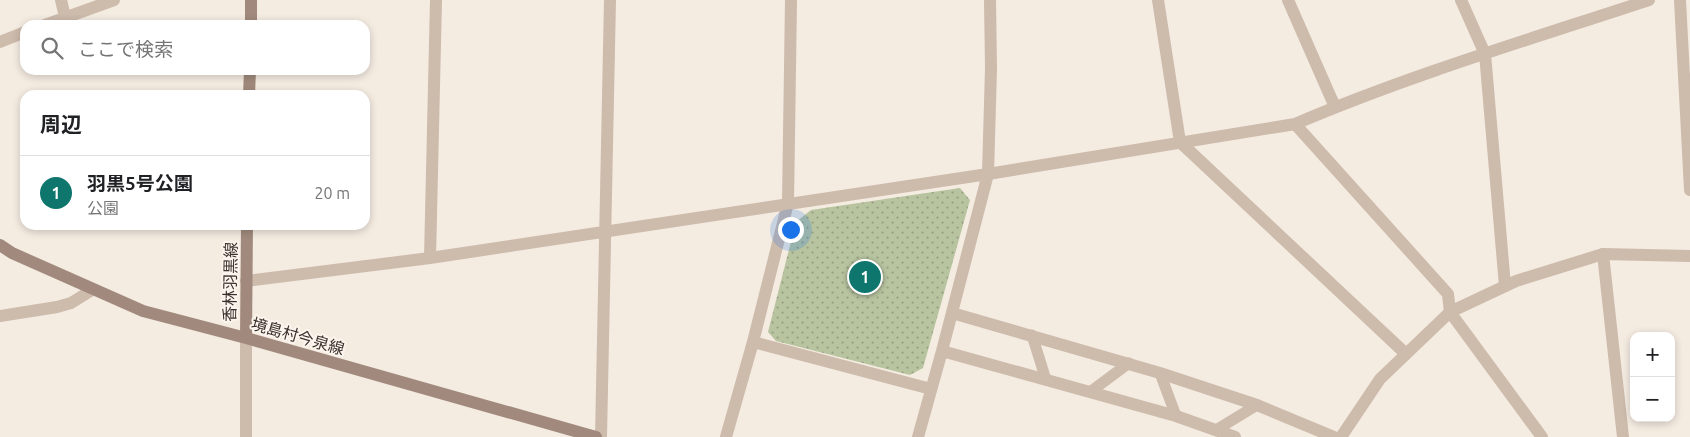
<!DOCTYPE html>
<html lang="ja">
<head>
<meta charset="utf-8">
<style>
  body { margin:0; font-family:Ubuntu,"Noto Sans JP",sans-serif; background:#f2f2f2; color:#202124 }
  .controls { position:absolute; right:15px; bottom:15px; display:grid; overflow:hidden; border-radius:10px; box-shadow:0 2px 8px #0003 }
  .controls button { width:45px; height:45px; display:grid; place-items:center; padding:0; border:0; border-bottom:1px solid #e0e0e0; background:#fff; color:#202124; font:25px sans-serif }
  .you { position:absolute; left:790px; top:229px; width:18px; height:18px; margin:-12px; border:4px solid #fff; border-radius:50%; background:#1a73e8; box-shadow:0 0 0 8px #1a73e833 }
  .badge { display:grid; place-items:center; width:32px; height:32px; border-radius:50%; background:#0f766e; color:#fff; font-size:16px; font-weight:700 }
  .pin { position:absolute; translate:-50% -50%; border:2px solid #fff; box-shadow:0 1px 5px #0006 }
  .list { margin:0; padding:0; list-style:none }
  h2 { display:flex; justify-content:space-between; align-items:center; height:65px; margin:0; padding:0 20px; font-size:21px }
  h2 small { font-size:16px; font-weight:400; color:#757577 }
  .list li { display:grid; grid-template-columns:32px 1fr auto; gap:15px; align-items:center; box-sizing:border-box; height:75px; padding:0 20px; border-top:1px solid #e0e0e0 }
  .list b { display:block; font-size:19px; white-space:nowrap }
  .list p { margin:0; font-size:16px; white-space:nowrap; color:#757577 }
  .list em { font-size:16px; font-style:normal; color:#757577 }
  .icon { flex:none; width:28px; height:28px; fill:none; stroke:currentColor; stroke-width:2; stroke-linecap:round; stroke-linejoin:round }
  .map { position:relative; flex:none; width:1690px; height:437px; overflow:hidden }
  .search { position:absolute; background:#fff; box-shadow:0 2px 8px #0003; left:20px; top:20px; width:350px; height:55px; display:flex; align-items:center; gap:12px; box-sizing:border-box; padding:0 18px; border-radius:15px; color:#757577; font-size:19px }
  .panel { position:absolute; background:#fff; box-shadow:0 2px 8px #0003; left:20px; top:90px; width:350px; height:140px; border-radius:15px }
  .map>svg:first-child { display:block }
</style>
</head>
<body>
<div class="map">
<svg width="1690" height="437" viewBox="0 0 1690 437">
  <defs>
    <pattern id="park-dots" width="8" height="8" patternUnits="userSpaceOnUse" patternTransform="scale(1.25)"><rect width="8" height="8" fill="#b8c4a0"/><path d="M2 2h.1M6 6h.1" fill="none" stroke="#97a083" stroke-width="1.8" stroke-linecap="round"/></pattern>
  </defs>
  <rect width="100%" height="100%" fill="#f4ebe1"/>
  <path fill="url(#park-dots)" d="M960,188l10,12 -47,168 -13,7 -134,-34 -8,-9 28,-110 15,-12z"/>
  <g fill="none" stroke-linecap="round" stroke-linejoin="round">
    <path stroke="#cdbbac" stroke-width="11" d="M1032,335l14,45
      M1160,373l16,43
      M1090,392l39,-29
      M1216,430l41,-25"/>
    <path stroke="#cdbbac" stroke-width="12" d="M61,0l4,17
      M1158,0l22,142 226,212
      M1288,0l47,107
      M1461,0l24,54 20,232
      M1680,0l10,190
      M45,25l69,-25
      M0,42l25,-10
      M1295,124l153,170 2,18 92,125
      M1603,254l20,183
      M430,258l6,-258
      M246,281l184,-23 558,-84 307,-50c115,-49 236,-85 354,-124
      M952,313l208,60 97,32 77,32
      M0,316l57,-9 14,-4 21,-13
      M753,342l178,47
      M942,351l234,65 59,21
      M601,437l9,-437
      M726,437l27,-95 35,-139 3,-203
      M918,437l24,-86 46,-177 3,-106 -1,-68"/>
    <path stroke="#cdbbac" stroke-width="12" d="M246,338v99
      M1341,437l39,-58 70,-67 66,-31 87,-27 87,2"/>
    <path stroke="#a18a7d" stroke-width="12" d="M251,25v-25
      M249,95l1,-25
      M0,245l12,8 131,58 103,27 350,99
      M246,338l1,-113"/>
  </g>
  <g text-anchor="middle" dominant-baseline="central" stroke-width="4" stroke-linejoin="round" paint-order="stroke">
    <g font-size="16" fill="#3b302b" stroke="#fbf5ee">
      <text transform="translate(230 282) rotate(-89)">香林羽黒線</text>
      <text transform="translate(298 336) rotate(16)">境島村今泉線</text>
    </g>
  </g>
</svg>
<div class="controls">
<button>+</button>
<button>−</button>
</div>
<div class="you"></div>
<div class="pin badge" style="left:865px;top:277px">1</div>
<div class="search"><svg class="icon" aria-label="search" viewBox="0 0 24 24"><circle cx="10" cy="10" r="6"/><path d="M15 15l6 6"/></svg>ここで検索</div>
<section class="panel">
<h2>周辺<small></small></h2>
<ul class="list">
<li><span class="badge">1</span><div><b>羽黒5号公園</b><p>公園</p></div><em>20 m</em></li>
</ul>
</section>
</div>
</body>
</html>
